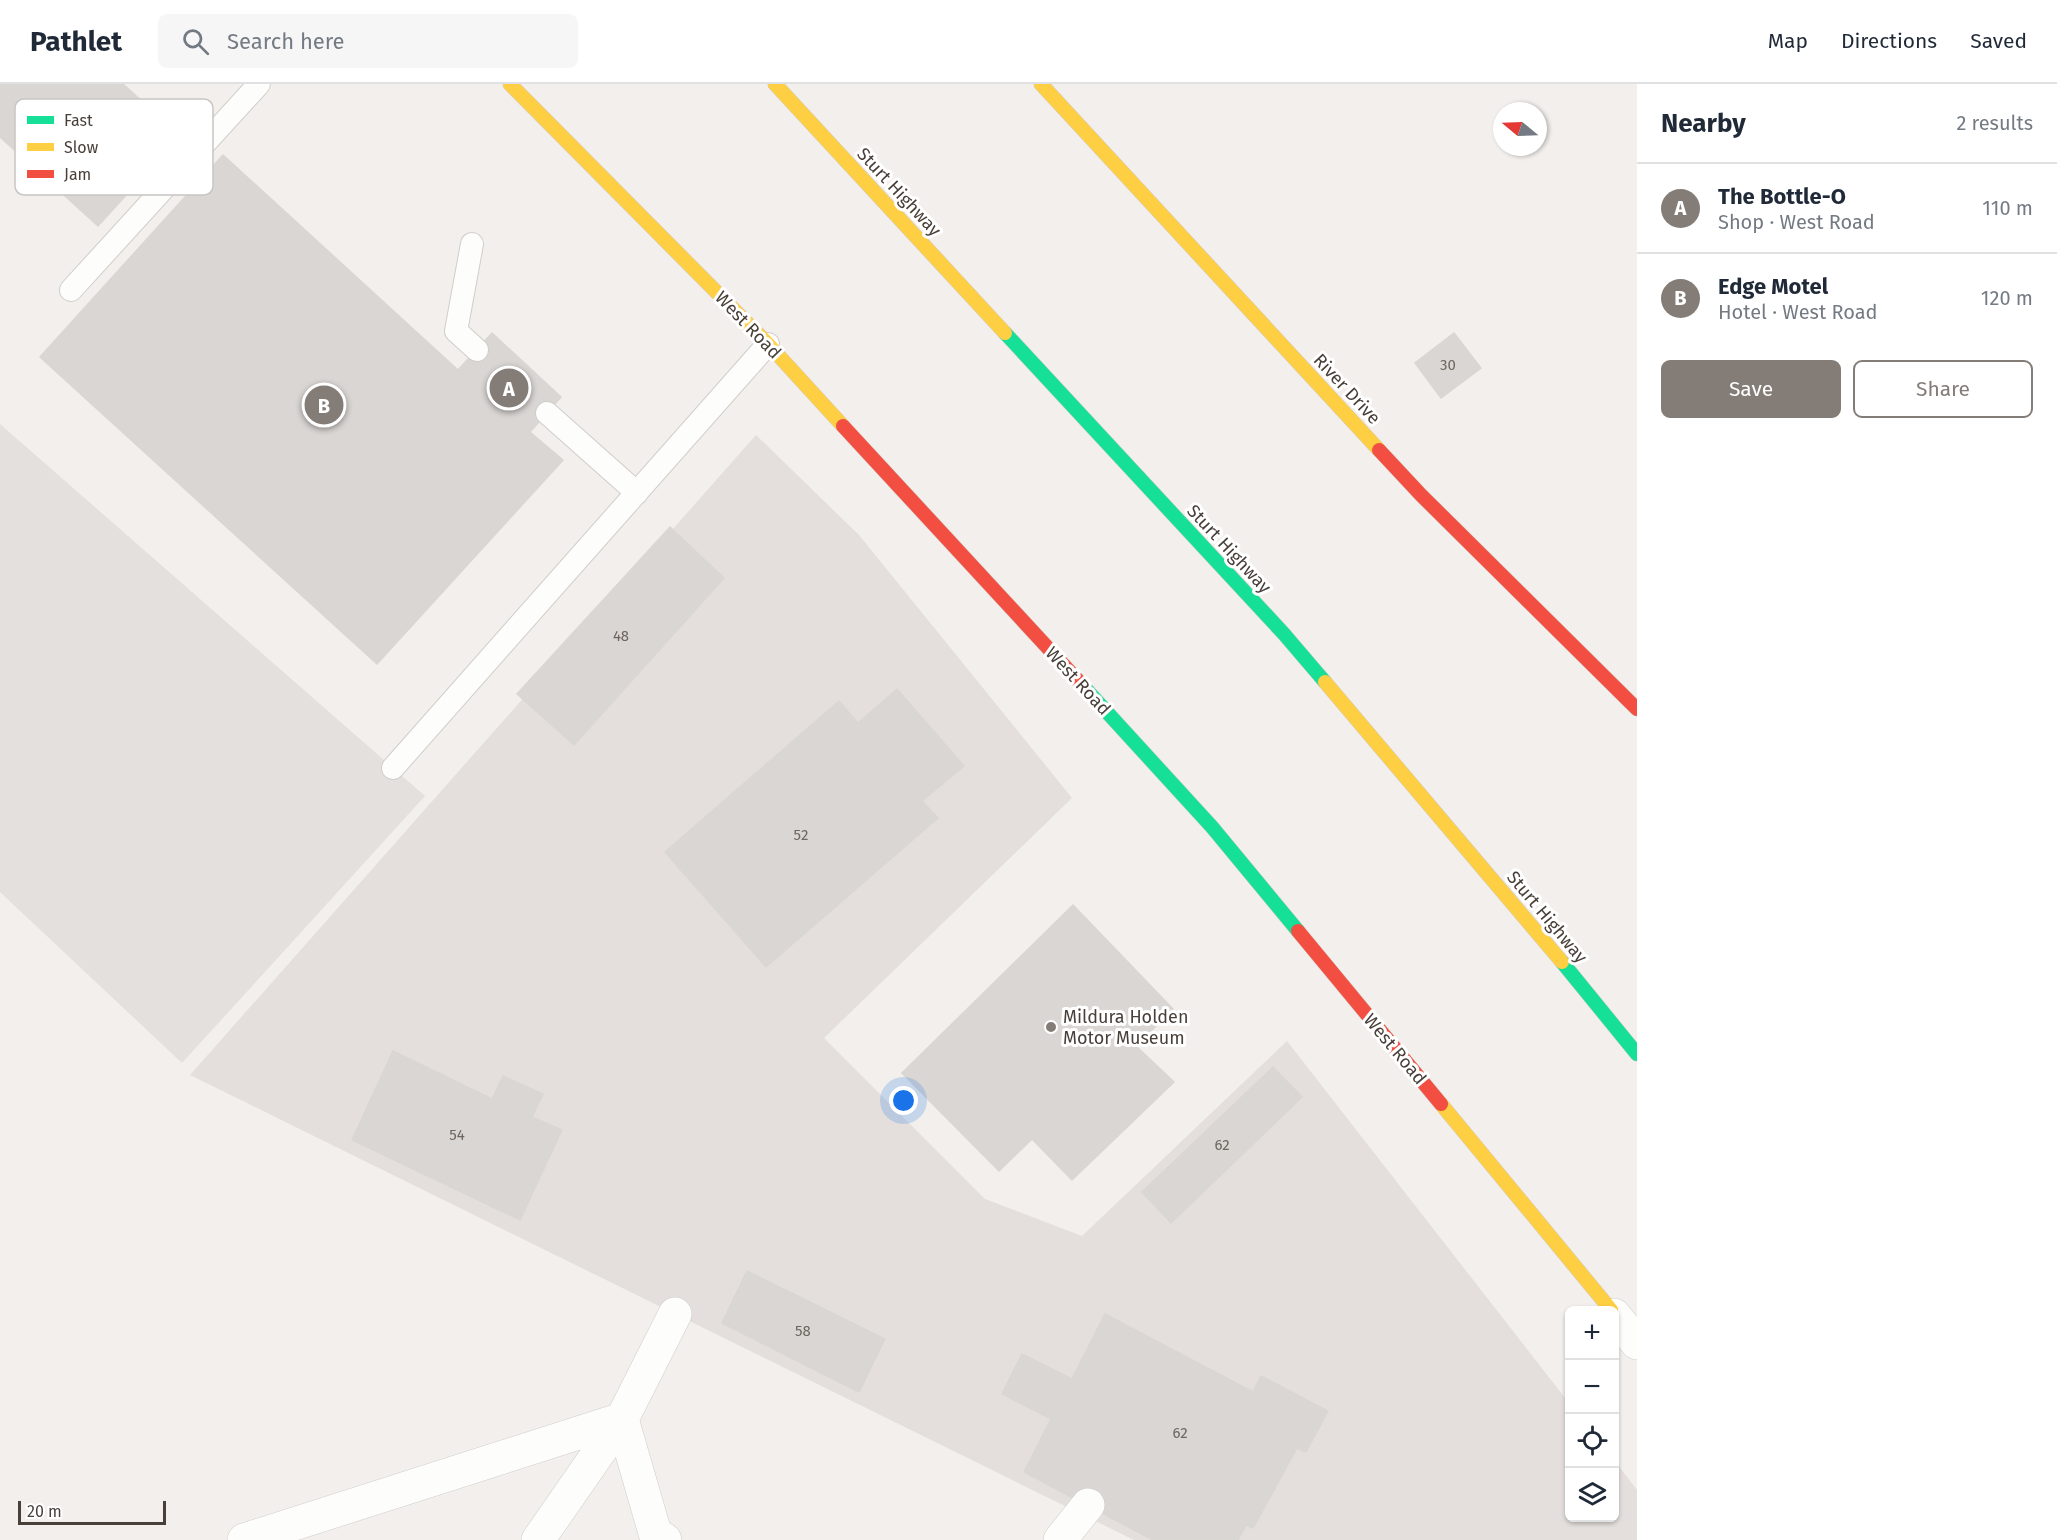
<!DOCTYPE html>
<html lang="en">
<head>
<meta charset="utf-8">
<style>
  body { margin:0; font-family:"Fira Sans",sans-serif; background:#f6f6f7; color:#1f2937 }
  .controls { position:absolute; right:18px; bottom:18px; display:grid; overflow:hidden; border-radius:9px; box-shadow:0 2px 4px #0004 }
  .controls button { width:54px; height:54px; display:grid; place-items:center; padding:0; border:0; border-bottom:2px solid #e0e1e3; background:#fff; color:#1f2937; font:30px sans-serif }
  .compass { position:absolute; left:1493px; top:18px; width:54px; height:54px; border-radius:50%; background:#fff; box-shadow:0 2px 4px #0004; rotate:289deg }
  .scale { position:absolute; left:18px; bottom:15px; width:148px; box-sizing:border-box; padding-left:6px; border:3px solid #483f38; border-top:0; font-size:16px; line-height:21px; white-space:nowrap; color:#483f38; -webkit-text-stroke:4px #fff; paint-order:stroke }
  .you { position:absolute; left:904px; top:1017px; width:21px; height:21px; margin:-15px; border:4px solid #fff; border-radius:50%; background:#1a73e8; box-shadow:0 0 0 9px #1a73e833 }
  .badge { display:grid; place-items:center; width:39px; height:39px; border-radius:50%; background:#847d77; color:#fff; font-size:20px; font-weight:700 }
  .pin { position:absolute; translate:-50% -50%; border:3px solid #fff; box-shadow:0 2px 6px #0006 }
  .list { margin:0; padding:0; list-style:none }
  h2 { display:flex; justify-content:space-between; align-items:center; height:78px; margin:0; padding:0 24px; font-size:26px }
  h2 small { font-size:20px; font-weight:400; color:#747a83 }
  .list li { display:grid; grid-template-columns:39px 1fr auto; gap:18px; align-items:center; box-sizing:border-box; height:90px; padding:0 24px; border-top:2px solid #e0e1e3 }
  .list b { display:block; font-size:22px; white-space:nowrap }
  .list p { margin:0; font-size:20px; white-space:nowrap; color:#747a83 }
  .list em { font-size:20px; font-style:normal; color:#747a83 }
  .actions { display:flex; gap:12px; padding:18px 24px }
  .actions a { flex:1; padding:14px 0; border:2px solid #847d77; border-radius:9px; text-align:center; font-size:21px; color:#847d77 }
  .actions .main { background:#847d77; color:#fff }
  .icon { flex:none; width:33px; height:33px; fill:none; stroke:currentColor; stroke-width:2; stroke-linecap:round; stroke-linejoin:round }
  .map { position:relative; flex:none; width:1637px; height:1456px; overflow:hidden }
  header { display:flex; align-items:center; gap:36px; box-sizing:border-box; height:84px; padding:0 30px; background:#fff; border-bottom:2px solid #e0e1e3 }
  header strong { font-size:28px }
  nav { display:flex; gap:33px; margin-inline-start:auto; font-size:21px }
  .search { width:420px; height:54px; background:#f6f6f7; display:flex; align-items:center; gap:15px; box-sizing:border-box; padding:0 21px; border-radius:9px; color:#747a83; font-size:22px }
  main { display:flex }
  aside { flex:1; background:#fff }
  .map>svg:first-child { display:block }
</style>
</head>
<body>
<header>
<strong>Pathlet</strong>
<div class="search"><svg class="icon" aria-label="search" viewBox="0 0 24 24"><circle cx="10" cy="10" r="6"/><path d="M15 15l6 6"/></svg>Search here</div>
<nav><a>Map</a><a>Directions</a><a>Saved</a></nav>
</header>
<main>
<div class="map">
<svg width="1637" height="1456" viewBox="0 0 1637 1456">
  <rect width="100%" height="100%" fill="#f2efec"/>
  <path fill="#e4dfdc" d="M756,351l103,100 213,263 -248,240 161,161 97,37 205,-195 282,362 1,115h44l1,-57 22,29v50h-503l-944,-465z"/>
  <path fill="#e4e0dd" d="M0,340l425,372 -243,267 -182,-171z"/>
  <path fill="#dad6d3" stroke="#dad6d2" stroke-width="1.5" d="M0,0h123l57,52 -82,90 -98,-89z
    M223,71l235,215 34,-37 69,64 -31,35 33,28 -186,204 -337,-307z
    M1454,249l27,35 -40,30 -26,-35z
    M670,443l54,51 -150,167 -57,-51z
    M897,605l67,77 -42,35 16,17 -172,149 -101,-115 174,-151 19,22z
    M1073,821l100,104 -37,37 38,36 -102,98 -40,-41 -33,32 -97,-98z
    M393,967l99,48 11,-23 40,18 -11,23 30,13 -42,90 -168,-80z
    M1273,983l29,30 -131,126 -29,-31z
    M747,1187l138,68 -26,53 -137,-69z
    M1105,1230l148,78 8,-16 67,35 -22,41 -9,-4 -44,80 -7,-3 -8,15h-85l-129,-68 27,-53 -49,-25 20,-40 50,25z"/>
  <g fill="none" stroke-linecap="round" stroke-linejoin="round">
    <g stroke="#d0cdca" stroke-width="24">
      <path id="lane" d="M472,160l-16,87 21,19
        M71,206l188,-206
        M547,329l90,80
        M393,684l375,-424"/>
    </g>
    <g stroke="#d0cdca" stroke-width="34">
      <path id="street" d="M1614,1231l23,28
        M622,1335l33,114 10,7
        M244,1456l378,-121 53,-105
        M538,1456l84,-121
        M1060,1456l28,-35"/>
    </g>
    <g stroke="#d0cbc3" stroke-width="15">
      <path id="fast" d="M1005,249l279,301 41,48
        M1084,603l128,140 86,104
        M1562,878l75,92"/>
    </g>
    <g stroke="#d0cbc3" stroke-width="15">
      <path id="slow" d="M510,0l258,260 75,82
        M775,0l230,249
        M1041,0l338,366
        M1325,598l237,280
        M1441,1020l170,206"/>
    </g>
    <g stroke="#d0cbc3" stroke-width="15">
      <path id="jam" d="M843,342l241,261
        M1379,366l42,45 216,214
        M1298,847l143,173"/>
    </g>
    <use href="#lane" stroke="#fdfdfc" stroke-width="22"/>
    <use href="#street" stroke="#fdfdfc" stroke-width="33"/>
    <use href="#fast" stroke="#16e098" stroke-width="14"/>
    <use href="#slow" stroke="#ffcf43" stroke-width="14"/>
    <use href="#jam" stroke="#f24e42" stroke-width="14"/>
  </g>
  <circle fill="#847d77" stroke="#fff" stroke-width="2" cx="1051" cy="943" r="6"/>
  <g text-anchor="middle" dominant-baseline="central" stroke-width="6" stroke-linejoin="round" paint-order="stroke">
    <g font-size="15" fill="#6e6660">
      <text x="1448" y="281">30</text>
      <text x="621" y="552">48</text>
      <text x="801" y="751">52</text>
      <text x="457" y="1051">54</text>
      <text x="1222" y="1061">62</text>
      <text x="803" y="1247">58</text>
      <text x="1180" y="1349">62</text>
    </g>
    <g font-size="18" fill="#483f38" stroke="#fff">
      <text transform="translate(899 108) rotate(47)">Sturt Highway</text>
      <text transform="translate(748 241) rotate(46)">West Road</text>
      <text transform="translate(1347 305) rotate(47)">River Drive</text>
      <text transform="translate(1229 465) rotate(47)">Sturt Highway</text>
      <text transform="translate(1078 597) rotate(47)">West Road</text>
      <text transform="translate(1547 833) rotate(50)">Sturt Highway</text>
      <text transform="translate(1395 965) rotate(50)">West Road</text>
    </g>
    <g font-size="18" fill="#483f38" stroke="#fff" text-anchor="start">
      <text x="1063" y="933">Mildura Holden<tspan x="1063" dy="21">Motor Museum</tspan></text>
    </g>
  </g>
  <rect x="15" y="15" width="198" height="96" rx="9" fill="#fff" stroke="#c8c5c3" stroke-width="1.5"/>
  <rect x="27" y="32" width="27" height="8" fill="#16e098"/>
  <rect x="27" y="59" width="27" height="8" fill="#ffcf43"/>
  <rect x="27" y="86" width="27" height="8" fill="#f24e42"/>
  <g font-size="16" fill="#483f38">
    <text x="64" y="42">Fast</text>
    <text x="64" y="69">Slow</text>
    <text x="64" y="96">Jam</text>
  </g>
</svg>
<div class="controls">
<button>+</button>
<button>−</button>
<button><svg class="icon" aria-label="locate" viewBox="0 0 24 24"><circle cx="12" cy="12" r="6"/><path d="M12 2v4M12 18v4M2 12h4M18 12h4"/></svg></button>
<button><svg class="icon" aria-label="layers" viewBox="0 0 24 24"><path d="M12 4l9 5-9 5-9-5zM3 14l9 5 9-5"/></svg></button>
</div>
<svg class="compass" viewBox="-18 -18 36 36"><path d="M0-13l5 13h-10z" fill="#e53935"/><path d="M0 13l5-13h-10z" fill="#747a83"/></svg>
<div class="scale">20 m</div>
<div class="you"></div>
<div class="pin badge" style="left:509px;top:304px">A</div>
<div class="pin badge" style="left:324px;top:321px">B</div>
</div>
<aside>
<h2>Nearby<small>2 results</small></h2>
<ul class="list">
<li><span class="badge">A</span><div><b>The Bottle-O</b><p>Shop · West Road</p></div><em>110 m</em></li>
<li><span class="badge">B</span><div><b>Edge Motel</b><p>Hotel · West Road</p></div><em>120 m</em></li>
</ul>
<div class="actions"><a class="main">Save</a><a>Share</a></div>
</aside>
</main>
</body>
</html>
